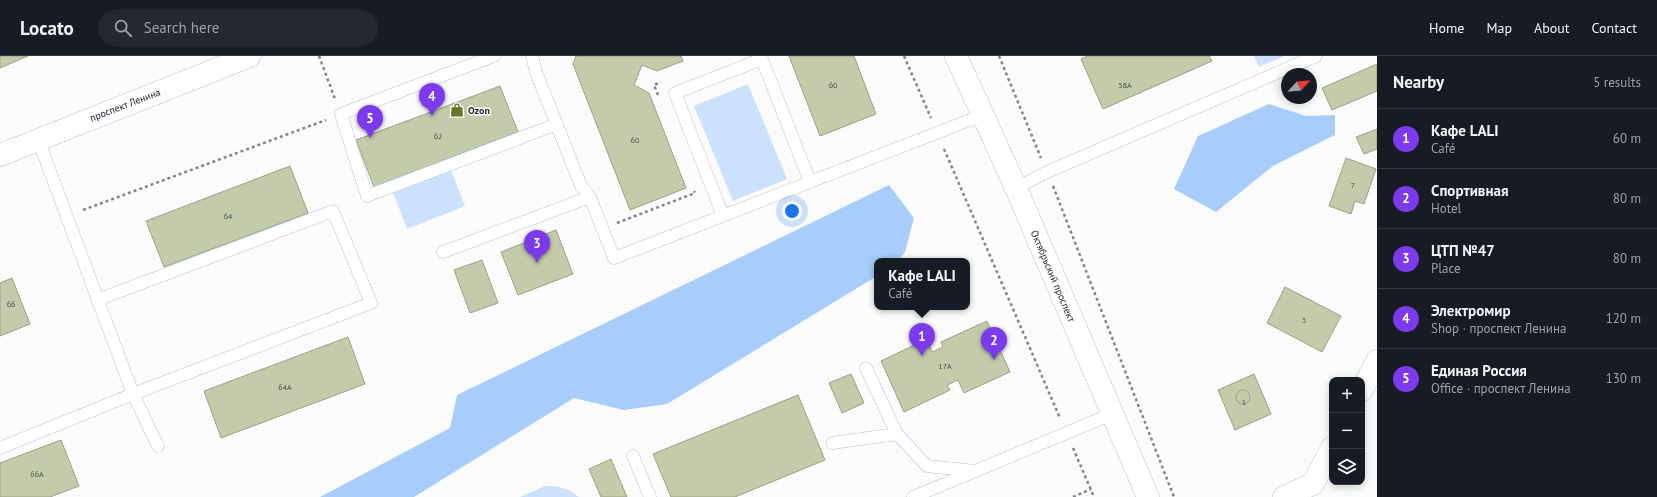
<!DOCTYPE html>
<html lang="en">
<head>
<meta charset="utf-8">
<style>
  body { margin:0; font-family:"PT Sans",sans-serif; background:#242831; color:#f1f3f6 }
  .controls { position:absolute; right:12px; bottom:12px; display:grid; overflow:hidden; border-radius:8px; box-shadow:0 2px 10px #0003 }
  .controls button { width:36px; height:36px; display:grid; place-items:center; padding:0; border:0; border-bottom:1px solid #363941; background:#171b24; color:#f1f3f6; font:20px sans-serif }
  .compass { position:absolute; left:1281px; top:12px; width:36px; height:36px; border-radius:50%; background:#171b24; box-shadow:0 2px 10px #0003; rotate:64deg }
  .you { position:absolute; left:792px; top:155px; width:14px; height:14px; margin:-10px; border:3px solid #fff; border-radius:50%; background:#1a73e8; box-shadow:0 0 0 6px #1a73e833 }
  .badge { display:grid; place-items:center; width:26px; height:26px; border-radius:50%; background:#7c3aed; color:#fff; font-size:13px; font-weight:700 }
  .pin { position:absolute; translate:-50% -33px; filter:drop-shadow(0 1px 2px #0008) }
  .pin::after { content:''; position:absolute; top:21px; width:14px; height:12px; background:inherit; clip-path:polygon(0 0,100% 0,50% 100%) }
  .popup { position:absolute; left:874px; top:202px; width:96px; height:52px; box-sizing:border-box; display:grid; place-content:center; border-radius:8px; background:#171b24; filter:drop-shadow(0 1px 3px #0005); font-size:13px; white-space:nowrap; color:#9ea1a6 }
  .popup b { font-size:15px; color:#f1f3f6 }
  .popup::after { content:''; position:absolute; left:50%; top:100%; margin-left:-8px; border:8px solid transparent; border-top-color:#171b24 }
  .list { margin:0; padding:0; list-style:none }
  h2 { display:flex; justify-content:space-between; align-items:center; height:52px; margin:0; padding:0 16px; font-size:17px }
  h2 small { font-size:13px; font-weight:400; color:#9ea1a6 }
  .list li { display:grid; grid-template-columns:26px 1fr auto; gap:12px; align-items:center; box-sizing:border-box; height:60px; padding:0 16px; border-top:1px solid #363941 }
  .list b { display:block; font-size:15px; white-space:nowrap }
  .list p { margin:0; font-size:13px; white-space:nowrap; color:#9ea1a6 }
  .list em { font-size:13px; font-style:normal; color:#9ea1a6 }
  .icon { flex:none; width:22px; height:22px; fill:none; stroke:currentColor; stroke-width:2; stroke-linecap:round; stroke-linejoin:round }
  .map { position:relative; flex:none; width:1377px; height:441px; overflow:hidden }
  header { display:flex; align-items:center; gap:24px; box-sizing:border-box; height:56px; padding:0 20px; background:#171b24; border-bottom:1px solid #363941 }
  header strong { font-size:19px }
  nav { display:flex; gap:22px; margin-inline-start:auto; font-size:14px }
  .search { width:280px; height:36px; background:#242831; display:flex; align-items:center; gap:10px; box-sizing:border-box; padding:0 14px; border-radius:22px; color:#9ea1a6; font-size:15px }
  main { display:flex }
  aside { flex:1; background:#171b24 }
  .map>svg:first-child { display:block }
</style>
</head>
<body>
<header>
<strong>Locato</strong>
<div class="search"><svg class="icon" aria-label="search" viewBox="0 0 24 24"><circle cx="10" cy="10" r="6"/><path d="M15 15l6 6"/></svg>Search here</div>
<nav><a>Home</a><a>Map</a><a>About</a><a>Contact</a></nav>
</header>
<main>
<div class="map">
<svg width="1377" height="441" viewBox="0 0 1377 441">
  <rect width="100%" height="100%" fill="#fbfbfb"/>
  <path fill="#cce1fb" d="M1254,0h30l-25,11z
    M748,28l39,95 -54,22 -39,-95z
    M449,109l16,41 -58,23 -16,-42z
    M545,430c15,0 23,2 34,11h-59z"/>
  <path fill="#a8cdfb" d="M1269,48l37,12 29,-1v20l-62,31 -57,46 -42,-23 24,-53z
    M889,129l25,33 -9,34 -7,9h-21v15l-210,128 -43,6 -50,-12 -160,99h-94l130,-69 7,-33z"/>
  <path fill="#c3cbab" stroke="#9aa283" d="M0,0h28l-28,12z
    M576,0h105l2,5 -26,10 -15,-6 -8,20 15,8 37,95 -56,22 -57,-146z
    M789,0h65l22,58 -56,22z
    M1087,0h122l3,5 -109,48 -22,-50z
    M1377,8v27l-45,19 -10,-22z
    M500,30l18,46 -144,55 -18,-47z
    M1377,73v20l-13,5 -8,-17z
    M1346,102l30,11 -12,35 -9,-3 -4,13 -22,-8z
    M290,110l18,47 -144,54 -18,-46z
    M556,174l17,44 -55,21 -17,-43z
    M482,204l16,43 -28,10 -16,-43z
    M12,222l18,46 -30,12v-53z
    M1285,231l56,29 -19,36 -55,-29z
    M987,265l23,51 -46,21 -6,-13 -11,5 3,5 -46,22 -23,-51 46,-22 5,13 11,-5 -2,-5z
    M348,281l17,47 -144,54 -17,-47z
    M851,318l13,29 -22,10 -13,-30z
    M1254,318l17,40 -36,16 -17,-40z
    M1236 341a7 7 0 1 1 14 0a7 7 0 1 1-14 0Z
    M798,339l27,65 -90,37h-64l-18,-43z
    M61,384l18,46 -29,11h-50v-34z
    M611,403l16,38h-26l-12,-28z"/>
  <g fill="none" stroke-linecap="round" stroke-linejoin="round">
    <g stroke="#adc3dd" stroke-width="13">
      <path id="lane" d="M494,0l-153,58 26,82 190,-72
        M532,0l4,16 45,114 9,11 24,61 369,-143
        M38,83l95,255 25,52
        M1016,132l31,-16 269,-116
        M723,160l-48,-123 87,-34 48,123
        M443,196l147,-55
        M866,312l31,66 30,32 48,5
        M832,387l65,-9
        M0,392l133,-54 238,-91 -38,-92 -236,89
        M633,400l17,41
        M913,441l199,-83"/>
    </g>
    <g stroke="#adc3dd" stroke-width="23">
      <path id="street" d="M956,0l60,132 132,309
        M0,99l250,-99
        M1362,334l15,-29
        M1284,441l29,-13 19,-36"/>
    </g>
    <path stroke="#81868a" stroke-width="2.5" stroke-dasharray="3 3" stroke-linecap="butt" d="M319,0l16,43
      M904,0l27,62
      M999,0l42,102
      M658,39l-4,-10 7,-3
      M944,93l116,269
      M1053,130l121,311
      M83,154l243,-90
      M617,167l78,-30 -1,-2
      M1073,392l21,49
      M1073,441l18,-8"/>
    <use href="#lane" stroke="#fff" stroke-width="12"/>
    <use href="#street" stroke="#fff" stroke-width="22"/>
  </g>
  <defs>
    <g id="shop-bare" transform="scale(1.08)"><path d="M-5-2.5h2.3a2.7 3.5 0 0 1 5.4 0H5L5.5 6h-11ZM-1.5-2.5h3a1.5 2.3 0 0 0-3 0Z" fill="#657522" stroke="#fbfbfb" stroke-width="2.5" paint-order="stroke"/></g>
  </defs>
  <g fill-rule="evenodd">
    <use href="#shop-bare" x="457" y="54"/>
  </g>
  <g text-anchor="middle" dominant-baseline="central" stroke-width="3" stroke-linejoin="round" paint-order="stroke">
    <g font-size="8" fill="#444c4a">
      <text x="833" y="29">60</text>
      <text x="1125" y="29">58А</text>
      <text x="438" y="80">62</text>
      <text x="635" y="84">60</text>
      <text x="1353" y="129">7</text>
      <text x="228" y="160">64</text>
      <text x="11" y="248">66</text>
      <text x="1304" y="264">3</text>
      <text x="945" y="310">17А</text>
      <text x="285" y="331">64А</text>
      <text x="1244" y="346">1</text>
      <text x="37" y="418">66А</text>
    </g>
    <g font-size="10" fill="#19212a" stroke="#fbfbfb">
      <text transform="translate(125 49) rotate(-21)">проспект Ленина</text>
      <text transform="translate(1053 220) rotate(67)">Октябрьский проспект</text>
    </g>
    <g font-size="10" font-weight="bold" fill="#19212a" stroke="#fbfbfb" text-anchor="start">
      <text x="468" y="54">Ozon</text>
    </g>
  </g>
</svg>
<div class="controls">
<button>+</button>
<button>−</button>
<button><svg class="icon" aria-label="layers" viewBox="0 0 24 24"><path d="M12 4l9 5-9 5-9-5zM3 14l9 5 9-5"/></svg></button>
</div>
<svg class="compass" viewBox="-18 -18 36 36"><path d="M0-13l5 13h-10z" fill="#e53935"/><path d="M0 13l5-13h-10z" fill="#9ea1a6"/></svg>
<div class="you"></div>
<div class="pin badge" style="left:922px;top:300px">1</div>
<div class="popup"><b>Кафе LALI</b>Café</div>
<div class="pin badge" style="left:994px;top:304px">2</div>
<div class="pin badge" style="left:537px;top:207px">3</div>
<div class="pin badge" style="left:432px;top:60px">4</div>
<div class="pin badge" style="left:370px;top:82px">5</div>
</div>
<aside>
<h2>Nearby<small>5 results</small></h2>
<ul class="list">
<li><span class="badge">1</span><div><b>Кафе LALI</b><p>Café</p></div><em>60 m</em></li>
<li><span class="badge">2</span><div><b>Спортивная</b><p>Hotel</p></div><em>80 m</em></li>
<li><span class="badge">3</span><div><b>ЦТП №47</b><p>Place</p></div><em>80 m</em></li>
<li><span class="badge">4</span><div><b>Электромир</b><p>Shop · проспект Ленина</p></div><em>120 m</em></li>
<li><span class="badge">5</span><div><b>Единая Россия</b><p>Office · проспект Ленина</p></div><em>130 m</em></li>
</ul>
</aside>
</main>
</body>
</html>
